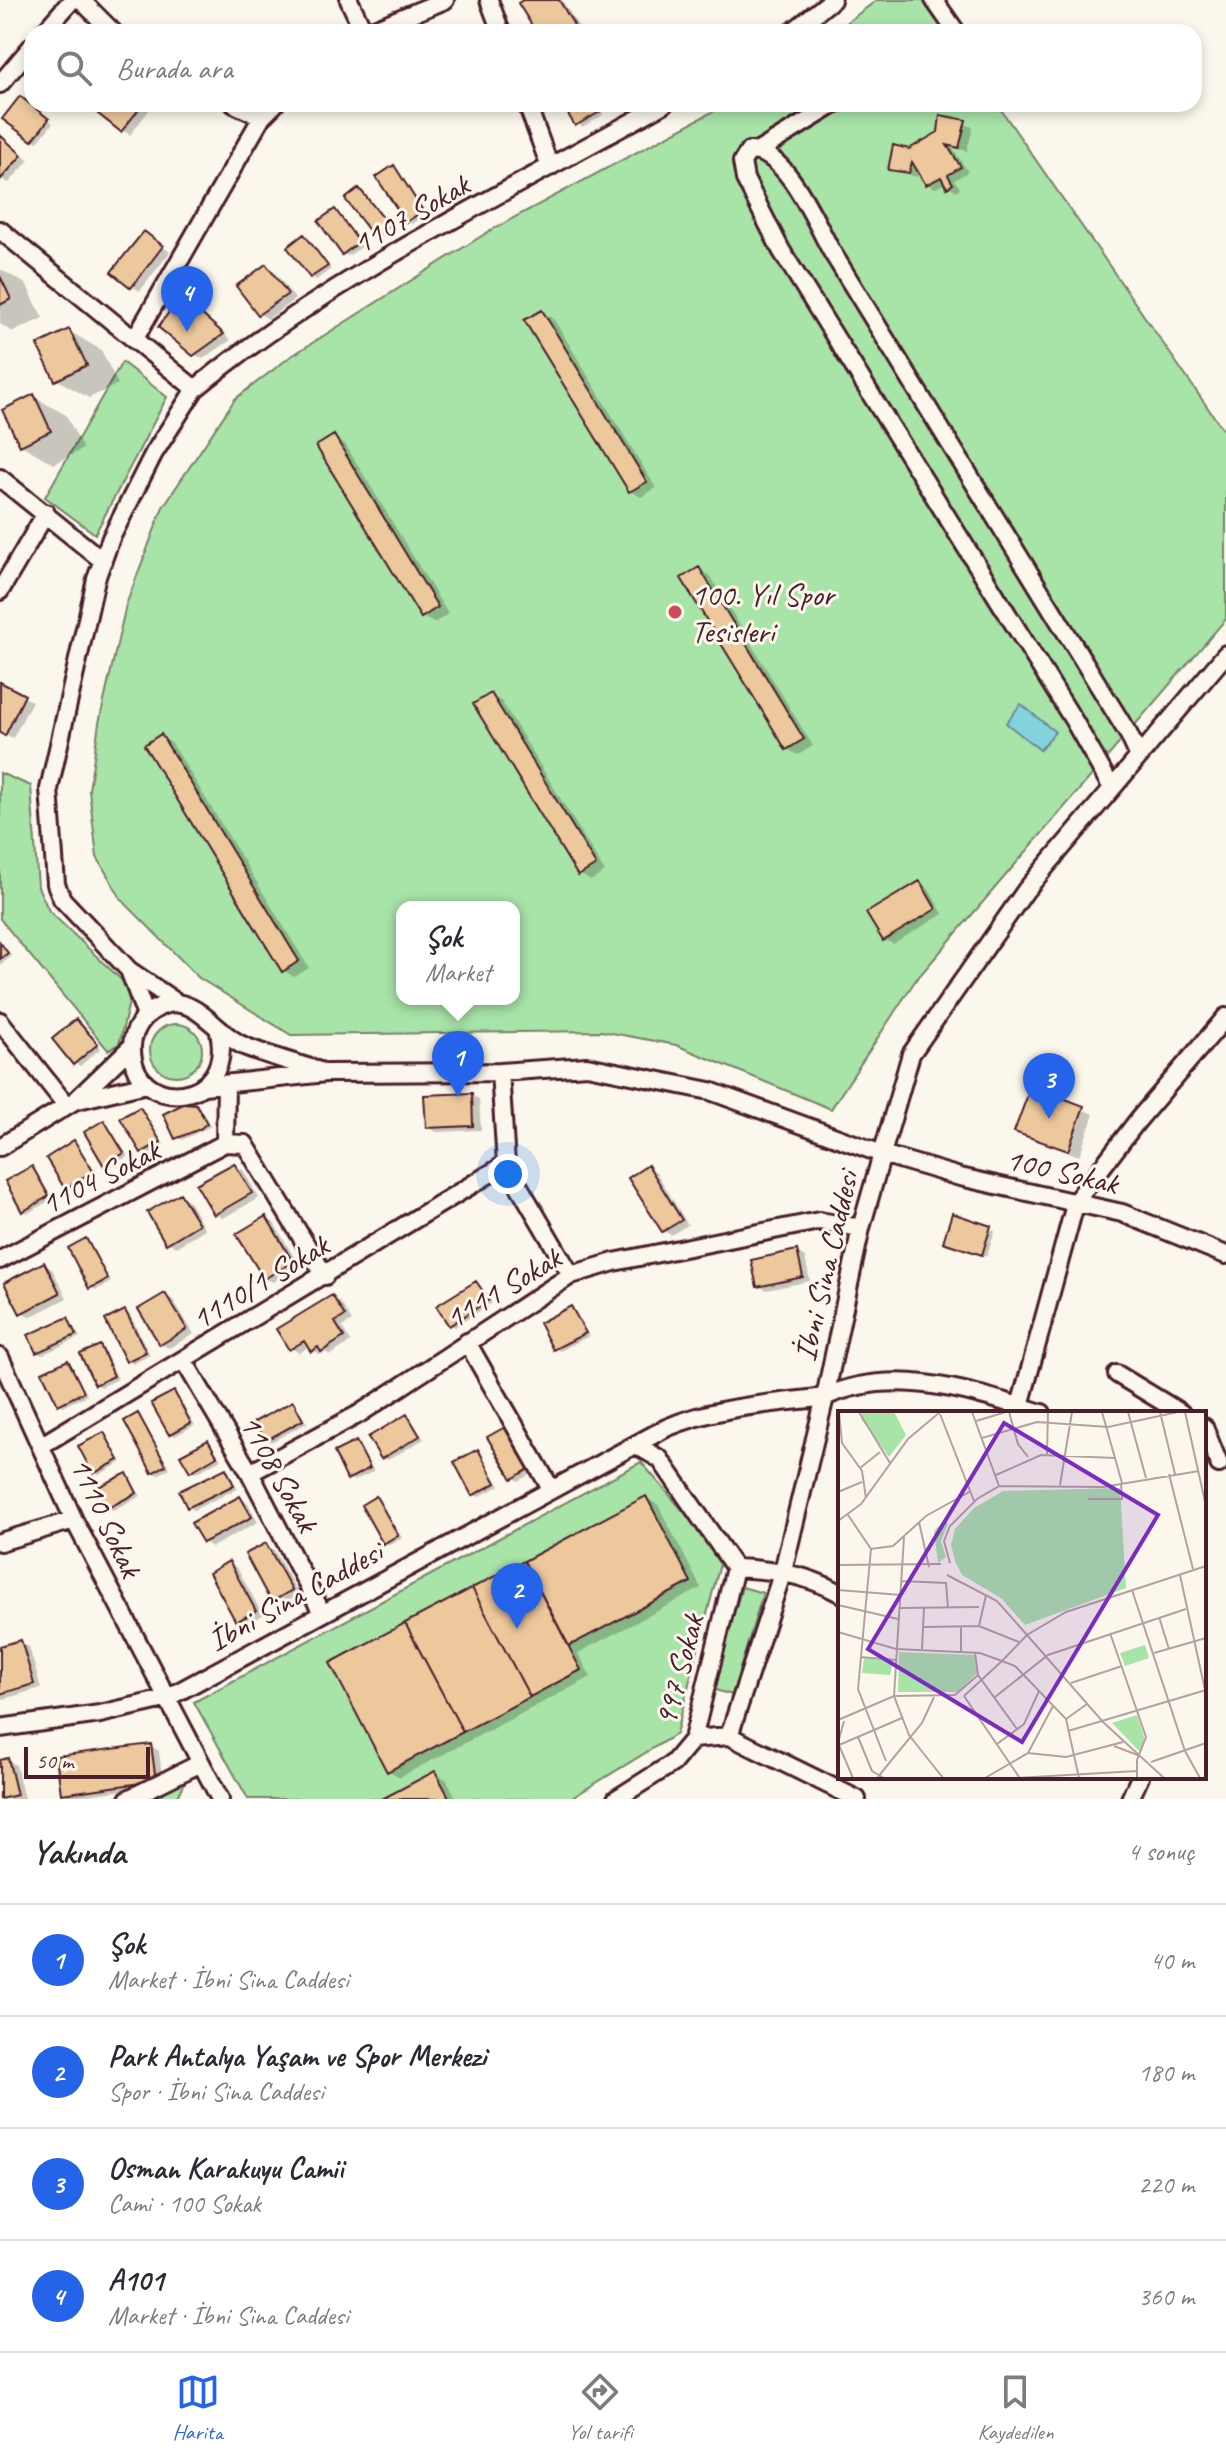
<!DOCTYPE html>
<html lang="tr">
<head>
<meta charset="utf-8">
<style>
  body { margin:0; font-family:Caveat,sans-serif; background:#f7f7f7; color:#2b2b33 }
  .scale { position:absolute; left:24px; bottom:20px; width:126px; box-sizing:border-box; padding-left:8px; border:4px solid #4a1f2b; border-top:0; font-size:22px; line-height:28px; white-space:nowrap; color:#4a1f2b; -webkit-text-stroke:6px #fbf7ec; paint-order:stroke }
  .you { position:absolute; left:508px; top:1174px; width:28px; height:28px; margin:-20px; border:6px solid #fff; border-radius:50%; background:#1a73e8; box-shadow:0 0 0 12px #1a73e833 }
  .badge { display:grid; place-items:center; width:52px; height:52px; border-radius:50%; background:#2563eb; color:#fff; font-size:26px; font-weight:700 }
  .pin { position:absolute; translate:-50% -66px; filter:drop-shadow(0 2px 4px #0008) }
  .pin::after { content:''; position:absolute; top:42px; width:28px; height:24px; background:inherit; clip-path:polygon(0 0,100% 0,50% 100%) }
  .popup { position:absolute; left:396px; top:901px; width:124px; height:104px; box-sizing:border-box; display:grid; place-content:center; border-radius:16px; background:#fff; filter:drop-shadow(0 2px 6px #0005); font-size:26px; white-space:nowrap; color:#7c7c81 }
  .popup b { font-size:30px; color:#2b2b33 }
  .popup::after { content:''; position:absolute; left:50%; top:100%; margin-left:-16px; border:16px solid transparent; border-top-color:#fff }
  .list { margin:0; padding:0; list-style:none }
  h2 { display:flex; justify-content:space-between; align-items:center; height:104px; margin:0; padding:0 32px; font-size:34px }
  h2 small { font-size:26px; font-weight:400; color:#7c7c81 }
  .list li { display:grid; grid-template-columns:52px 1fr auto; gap:24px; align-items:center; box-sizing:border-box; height:112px; padding:0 32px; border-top:2px solid #e1e1e2 }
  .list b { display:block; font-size:30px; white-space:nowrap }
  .list p { margin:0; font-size:26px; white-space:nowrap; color:#7c7c81 }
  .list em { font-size:26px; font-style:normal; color:#7c7c81 }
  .icon { flex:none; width:44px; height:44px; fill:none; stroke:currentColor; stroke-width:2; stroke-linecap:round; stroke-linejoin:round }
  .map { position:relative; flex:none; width:1226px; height:1799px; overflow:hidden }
  .search { position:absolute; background:#fff; box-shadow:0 4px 12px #0003; left:24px; right:24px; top:24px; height:88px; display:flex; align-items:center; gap:20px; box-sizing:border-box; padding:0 28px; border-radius:24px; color:#7c7c81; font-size:30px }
  .sheet { height:552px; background:#fff }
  nav { display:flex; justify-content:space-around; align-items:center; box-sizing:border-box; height:112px; border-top:2px solid #e1e1e2; background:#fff; font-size:22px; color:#7c7c81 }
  nav a { display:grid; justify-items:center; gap:4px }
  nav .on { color:#2563eb }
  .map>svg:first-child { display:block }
</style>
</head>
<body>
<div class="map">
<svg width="1226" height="1799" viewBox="0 0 1226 1799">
  <rect width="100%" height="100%" fill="#fbf7ec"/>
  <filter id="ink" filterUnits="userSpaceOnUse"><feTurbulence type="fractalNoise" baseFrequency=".0125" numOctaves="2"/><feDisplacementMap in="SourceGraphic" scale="16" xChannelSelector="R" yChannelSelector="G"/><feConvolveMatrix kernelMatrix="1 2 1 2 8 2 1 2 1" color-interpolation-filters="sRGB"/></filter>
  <g filter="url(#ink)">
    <path fill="#a8e3a8" stroke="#79816a" stroke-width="2" fill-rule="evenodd" d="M877,0h47l22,32h-112z
      M727,104h270l229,330v185l-311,362 -84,128 -155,-64 -75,-14 -310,4 -92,-57 -78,-79 -24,-42 -8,-67 10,-67 27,-118 37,-98 72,-108 55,-42 201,-127zM402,907h112v92h-112z
      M122,362l45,35 -72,137 -50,-37z
      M0,773l31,13 7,101 11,24 83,79 -13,54 -11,6 -108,-131z
      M150 1050a26 26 0 1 1 52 0a26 26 0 1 1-52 0Z
      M641,1462l81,94 -46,178 -106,65h-322l-54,-97z
      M742,1587l21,6 -31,102 -20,-6z
      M187,1778l-10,21h-33z"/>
    <path fill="#83d3dd" stroke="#6c8b96" stroke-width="2" d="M1021,704l34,28 -15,18 -34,-27z"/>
    <path fill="#0003" d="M527,0h35l18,29 -41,3z
      M25,102l28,21 -15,19 -5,-2z
      M106,104h48l-24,31 -8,-5z
      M565,104h32l6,11 -21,12z
      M941,117l32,10 -6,24 -15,-4 16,25 -14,8 6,8 -4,3 -10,-8 -11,5 -8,-4 -9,-15 -1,8 -27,-8 20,-18 30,-18z
      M0,135l29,25 -20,23 -9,-5z
      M394,167l33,47 -15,10 -5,-3z
      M360,190l32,39 -12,9 -5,-3z
      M335,211l28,35 -15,10 -5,-3z
      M304,236l27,33 -15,11 -4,-3z
      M152,238l18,14 -30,39 -8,-5z
      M266,266l8,5 21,28 -27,20 -8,-5z
      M0,269l26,15 17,34 -30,14 -13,-8z
      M182,298l49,42 -28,19 -9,-5z
      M542,312l11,6 103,170 -15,9 -11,-6z
      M69,331l32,19 17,34 -29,14 -33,-19z
      M34,397l32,18 17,34 -29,15 -33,-19z
      M334,438l11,6 103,170 -14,9 -12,-6z
      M699,570l11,6 103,170 -15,9 -11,-6z
      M0,685l32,16 -19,37 -13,-6z
      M491,696l11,6 103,170 -14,9 -12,-7z
      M161,737l11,6 137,225 -15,9 -11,-7z
      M920,883l8,5 15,26 -50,30 -8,-4z
      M0,942l12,14 -12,9z
      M76,1022l25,26 -21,18 -5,-3z
      M1032,1089l62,25 -15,42 -63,-25z
      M471,1095l8,4 2,31 -45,2 -8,-5z
      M195,1106l16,20 -29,14 -5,-3z
      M140,1109l24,36 -16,10 -5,-3z
      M104,1122l24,34 -18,11 -5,-3z
      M74,1142l23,32 -26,16 -5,-3z
      M234,1165l9,5 16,28 -36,20 -8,-4z
      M32,1168l21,31 -25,14 -5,-3z
      M648,1168l8,4 32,53 -17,10 -8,-4z
      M180,1195l8,5 17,29 -29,18 -8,-5z
      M954,1216l41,15 -8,25 -37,-12z
      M266,1218l8,5 26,44 -27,15 -8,-4z
      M86,1240l25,42 -15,8 -5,-3z
      M797,1252l8,5 5,24 -43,9 -8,-4z
      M44,1265l8,4 15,29 -37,19 -8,-5z
      M476,1283l16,20 -37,24 -5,-3z
      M165,1295l8,5 21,34 -25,14 -8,-4z
      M332,1297l8,5 12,19 -10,6 9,15 -21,13 -5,-3 -5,3 -10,-9 -11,7 -8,-5z
      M571,1308l18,28 -29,15 -5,-3z
      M125,1312l5,3 20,40 -17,9 -5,-3z
      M68,1319l12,18 -38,18 -5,-3z
      M100,1347l4,3 14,29 -17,8 -5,-3z
      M68,1362l19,33 -23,11 -5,-3z
      M174,1393l21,32 -20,11 -5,-3z
      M293,1403l14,20 -36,19 -5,-3z
      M138,1415l32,53 -12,7 -5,-3z
      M407,1416l17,23 -36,21 -5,-2z
      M505,1430l28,42 -14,9 -5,-3z
      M104,1435l18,27 -23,13 -5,-3z
      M208,1442l13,17 -25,14 -5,-3z
      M356,1443l18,28 -20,10 -5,-3z
      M478,1451l22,35 -22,11 -5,-3z
      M225,1471l13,17 -44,22 -5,-3z
      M127,1475l14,21 -28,14 -5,-3z
      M240,1498l8,5 10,19 -46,25 -8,-5z
      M646,1498l12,7 43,83 -123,65 13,24 -191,100 -11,-6 -56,-107z
      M376,1499l26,39 -13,7 -5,-3z
      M266,1545l8,5 25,45 -19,10 -8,-5z
      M229,1564l8,4 26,47 -17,10 -8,-5z
      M21,1643l8,4 12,41 -41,12v-51z
      M151,1746l8,5 4,34 -92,12 -8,-5z
      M8,1760l8,5 8,34h-24v-37z
      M435,1773l12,7 10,19h-71z"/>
    <path fill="#ecc89c" stroke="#4a1f2b" stroke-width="2" d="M523,0h36l15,25 -12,7h-26l-18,-29z
      M20,96l29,23 -17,22 -30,-22z
      M104,104h39l-22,28 -24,-19z
      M562,104h33l5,8 -25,14z
      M940,115l26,5 -7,28 -12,-3 14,22 -13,8 5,9 -6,4 -6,-11 -15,8 -14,-23 -3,11 -21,-3 5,-25 16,4 29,-17z
      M0,135l22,20 -22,25z
      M394,165l29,46 -17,11 -30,-45z
      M359,188l30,37 -15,12 -29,-38z
      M335,209l24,33 -17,13 -24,-34z
      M144,231l19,15 -32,42 -20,-16z
      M304,234l24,32 -18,12 -23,-31z
      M266,264l22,30 -30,21 -22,-29z
      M0,276l11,23 -11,6z
      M181,296l43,38 -31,22 -35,-29z
      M542,310l105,172 -18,10 -105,-172z
      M69,329l18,36 -32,16 -18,-36z
      M34,394l17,37 -31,15 -18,-36z
      M334,435l104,172 -17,11 -105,-172z
      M699,567l105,172 -18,11 -105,-172z
      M0,682l25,13 -20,41 -5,-3z
      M491,693l105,172 -18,11 -105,-172z
      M161,734l138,227 -17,11 -138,-227z
      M920,881l16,28 -53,32 -17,-28z
      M0,942l8,11 -8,6z
      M76,1019l22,25 -25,21 -21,-26z
      M1031,1086l53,20 -16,45 -54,-19z
      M472,1093l1,33 -47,2 -2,-33z
      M185,1103l11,1 11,19 -7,6 -25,10 -12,-25z
      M140,1107l21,35 -20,11 -21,-35z
      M104,1120l20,33 -20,13 -20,-34z
      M74,1140l19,31 -28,18 -19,-31z
      M234,1163l18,30 -38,22 -18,-31z
      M648,1165l34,55 -20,12 -34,-54z
      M32,1166l17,30 -27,16 -17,-31z
      M180,1193l19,31 -33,20 -19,-32z
      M952,1213l39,13 -9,29 -39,-13z
      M266,1216l27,46 -29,17 -28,-45z
      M86,1238l22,41 -19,10 -21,-41z
      M797,1250l6,27 -46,10 -6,-27z
      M44,1262l16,31 -40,21 -16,-31z
      M476,1281l13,19 -40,26 -13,-20z
      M165,1293l22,36 -27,16 -22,-36z
      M332,1295l13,21 -10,6 9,15 -23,15 -3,-5 -7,5 -7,-11 -15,9 -13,-21z
      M571,1306l15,27 -33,17 -14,-27z
      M125,1310l21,42 -20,10 -21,-42z
      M68,1317l8,18 -40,18 -8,-18z
      M100,1345l14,31 -19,9 -15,-31z
      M68,1360l16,32 -26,13 -16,-33z
      M174,1391l17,32 -22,12 -18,-32z
      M293,1401l10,19 -38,21 -11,-19z
      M138,1413l28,52 -14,8 -28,-52z
      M407,1414l13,22 -39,23 -13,-22z
      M505,1427l24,42 -17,10 -25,-42z
      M104,1432l15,28 -26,14 -15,-28z
      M208,1440l9,16 -27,16 -10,-17z
      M356,1441l14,27 -23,12 -13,-28z
      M478,1449l18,34 -24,13 -18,-34z
      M226,1468l8,17 -47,23 -8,-17z
      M127,1473l10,20 -31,16 -10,-21z
      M240,1496l12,21 -49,26 -12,-20z
      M376,1496l22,39 -15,9 -22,-39z
      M646,1496l45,86 -122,64 -45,-85z
      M266,1543l26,47 -21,12 -26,-48z
      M229,1561l27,50 -20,11 -27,-49z
      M524,1561l57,109 -51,27 -58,-109z
      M472,1588l58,109 -67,35 -58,-109z
      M405,1623l58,109 -76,40 -57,-109z
      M21,1640l13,44 -34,10v-48z
      M151,1744l5,37 -95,13 -5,-38z
      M8,1758l9,37 -17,4v-39z
      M435,1771l15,28h-68z"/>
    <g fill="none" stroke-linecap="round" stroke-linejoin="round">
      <g stroke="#4a1f2b" stroke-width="22">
        <path id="minor" d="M81,0l32,32
          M349,0l15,32
          M489,0l12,32
          M934,0l21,30 -3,2
          M44,32l28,-32
          M367,32l78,-32
          M792,32l40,-32
          M0,84l32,-38
          M234,104l28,13
          M527,104l23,63
          M760,150l75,-46
          M0,230l195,159 -41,64 -43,85 -15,41 -47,210 7,95 6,15 67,71 50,34
          M134,340l128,-223 13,-13
          M195,389c141,-116 311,-196 469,-285
          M0,478l103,83
          M0,591l46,-78
          M1226,654l-200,236 -115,164 -29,100 78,23 162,36 104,42
          M1112,788l-38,-67 -293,-471 -36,-71 -3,-17 7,-11c37,-3 67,73 83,101l297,483 10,22
          M129,970l17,46
          M0,1021l66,84
          M219,1032c17,75 -85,84 -87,18 -1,-12 5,-25 13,-33 42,-39 66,15 99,29 25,10 51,17 76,25
          M500,1072l6,92 65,111
          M78,1100l69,-16
          M225,1143l1,-59
          M0,1147l76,-47 55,-53
          M0,1260l225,-117 20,1 80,132
          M467,1342l84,147
          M0,1357l74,163 146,279
          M184,1361l66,112 72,140
          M1117,1374l64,39
          M1018,1413l58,-212 62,-81 88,-103
          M1204,1427l15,37
          M42,1445l464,-281
          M636,1445l24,14 75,109c40,2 70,6 105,25
          M250,1473l109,-59 212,-139 43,-13 205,-41 42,7
          M0,1542l74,-22
          M0,1728l100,-14 65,-15 501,-271c50,-22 105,-24 159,-31l36,-169 21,-74 -172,-63 -123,-25 -87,6 -174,1 -122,13
          M729,1736l54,-165 42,-174c70,-32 147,-5 217,16
          M693,1739l36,-3 128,63
          M128,1799l73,-36
          M616,1799l57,-36 20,-24 42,-171
          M1130,1799l10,-22"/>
      </g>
      <use href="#minor" stroke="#fbf7ec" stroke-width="16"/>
    </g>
  </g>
  <circle fill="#d1495b" stroke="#fbf7ec" stroke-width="3" cx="675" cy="612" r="8"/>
  <g text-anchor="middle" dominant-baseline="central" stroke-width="6" stroke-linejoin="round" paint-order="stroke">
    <g font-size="32" fill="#4a1f2b" stroke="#fbf7ec">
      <text transform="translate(411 214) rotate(-30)">1107 Sokak</text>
      <text transform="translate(1062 1171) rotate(13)">100 Sokak</text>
      <text transform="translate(100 1177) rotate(-27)">1104 Sokak</text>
      <text transform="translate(826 1266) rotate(-77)">İbni Sina Caddesi</text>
      <text transform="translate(260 1282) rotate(-31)">1110/1 Sokak</text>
      <text transform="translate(503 1288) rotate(-31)">1111 Sokak</text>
      <text transform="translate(279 1473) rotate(61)">1108 Sokak</text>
      <text transform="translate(106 1517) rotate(65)">1110 Sokak</text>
      <text transform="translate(295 1596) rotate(-29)">İbni Sina Caddesi</text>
      <text transform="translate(679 1670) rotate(-75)">997 Sokak</text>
    </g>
    <g font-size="32" fill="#4a1f2b" stroke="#fbf7ec" text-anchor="start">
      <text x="691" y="594">100. Yıl Spor<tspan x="691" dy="37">Tesisleri</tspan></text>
    </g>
  </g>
  <g transform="translate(838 1411)">
    <rect width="368" height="368" fill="#fbf7ec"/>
    <path d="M24,1h32l12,23 -17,22 -28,-38zM282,77l6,100 -101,37 -24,-27 -39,-23 -7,-14 -4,-16 4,-16 19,-21 29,-17zM107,108l3,5 -7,17 5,16 -8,6 -4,-32zM307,234l4,13 -24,8 -5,-13zM61,241l75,3 3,18 -19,19h-60zM26,247l29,3 -3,14 -28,-2zM299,304l8,24 -5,13 -28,-29z" fill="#a8e3a8"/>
    <path fill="none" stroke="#b4a19f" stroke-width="2" d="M1,1l3,31 20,28 4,27M21,1l31,51M171,1l9,32 10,13M264,1l20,71M290,1l18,66M322,1l15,62M347,1l21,94M102,3l34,87M138,10l30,-9M144,27l55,-16 71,5 70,-15M209,43l1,-42M22,57l20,-16M331,63l24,95M158,64l45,-20 75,3M222,74l12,-73M161,75l104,1 96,-16M0,81l24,-10M250,88h34l-1,-16M10,104l23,34 22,-3 33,-30 45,-25M0,110l23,-17 47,-65 32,-27M81,111l10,45M66,126l-10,159 15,39 34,43M33,138l-13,140 28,72M112,152l-6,-22 6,-15 27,-27 22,-13 -27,-74M0,154l103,-1M342,164l25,115M64,170l44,2 2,25M0,179l63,5M294,179l53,161 15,27M0,194l60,14M62,197l79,-1M321,206l10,32M141,215l7,-31M86,216l55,-1 40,16M0,221l58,17 84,4 22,8 25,-26 -30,-34 -50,-26M272,222l36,104 -9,23v18M84,238l2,-41M123,241v-25M137,242l3,22 39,54M316,242l52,-15M22,246l36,3M0,266v-46M233,272l51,-17M126,285l38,-35 13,5 51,53 13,59M126,285l55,81M157,286l53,-42 138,-46M228,308l21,-15M0,309l56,-24 61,-1 23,-20M6,310l-6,22 15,35M230,320l138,-41M20,326l14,34 12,7M159,333l27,-20 15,-33M1,334l63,-27M276,335l26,10M190,342l25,-47M313,351l55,-19M39,367l45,-55 12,-26M147,367l43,-25 38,4 57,-15M176,367l123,-7M326,367l-61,-56 -76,-87 39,-23 140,-46"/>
    <path fill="#7b2cbf" fill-opacity="0.15" stroke="#7b2cbf" stroke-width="4" d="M166,12l154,92 -136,227 -154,-93z"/>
    <rect width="368" height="368" fill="none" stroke="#4a1f2b" stroke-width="4"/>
  </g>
</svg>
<div class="scale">50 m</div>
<div class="you"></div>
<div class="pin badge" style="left:458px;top:1097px">1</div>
<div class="popup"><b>Şok</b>Market</div>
<div class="pin badge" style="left:517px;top:1629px">2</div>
<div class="pin badge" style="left:1049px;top:1119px">3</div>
<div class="pin badge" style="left:187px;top:332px">4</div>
<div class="search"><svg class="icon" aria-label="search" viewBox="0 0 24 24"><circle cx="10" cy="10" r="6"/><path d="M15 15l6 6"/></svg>Burada ara</div>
</div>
<section class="sheet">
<h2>Yakında<small>4 sonuç</small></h2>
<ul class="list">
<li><span class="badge">1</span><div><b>Şok</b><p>Market · İbni Sina Caddesi</p></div><em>40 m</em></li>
<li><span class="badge">2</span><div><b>Park Antalya Yaşam ve Spor Merkezi</b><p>Spor · İbni Sina Caddesi</p></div><em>180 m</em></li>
<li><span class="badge">3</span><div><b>Osman Karakuyu Camii</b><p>Cami · 100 Sokak</p></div><em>220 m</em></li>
<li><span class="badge">4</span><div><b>A101</b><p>Market · İbni Sina Caddesi</p></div><em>360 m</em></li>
</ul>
</section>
<nav>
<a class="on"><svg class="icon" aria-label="map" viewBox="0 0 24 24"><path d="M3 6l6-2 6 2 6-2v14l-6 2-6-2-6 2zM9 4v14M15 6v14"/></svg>Harita</a>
<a><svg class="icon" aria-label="directions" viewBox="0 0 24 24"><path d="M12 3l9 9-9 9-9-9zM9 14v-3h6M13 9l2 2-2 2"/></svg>Yol tarifi</a>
<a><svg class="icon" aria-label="saved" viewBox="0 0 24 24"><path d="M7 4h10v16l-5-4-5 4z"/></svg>Kaydedilen</a>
</nav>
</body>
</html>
